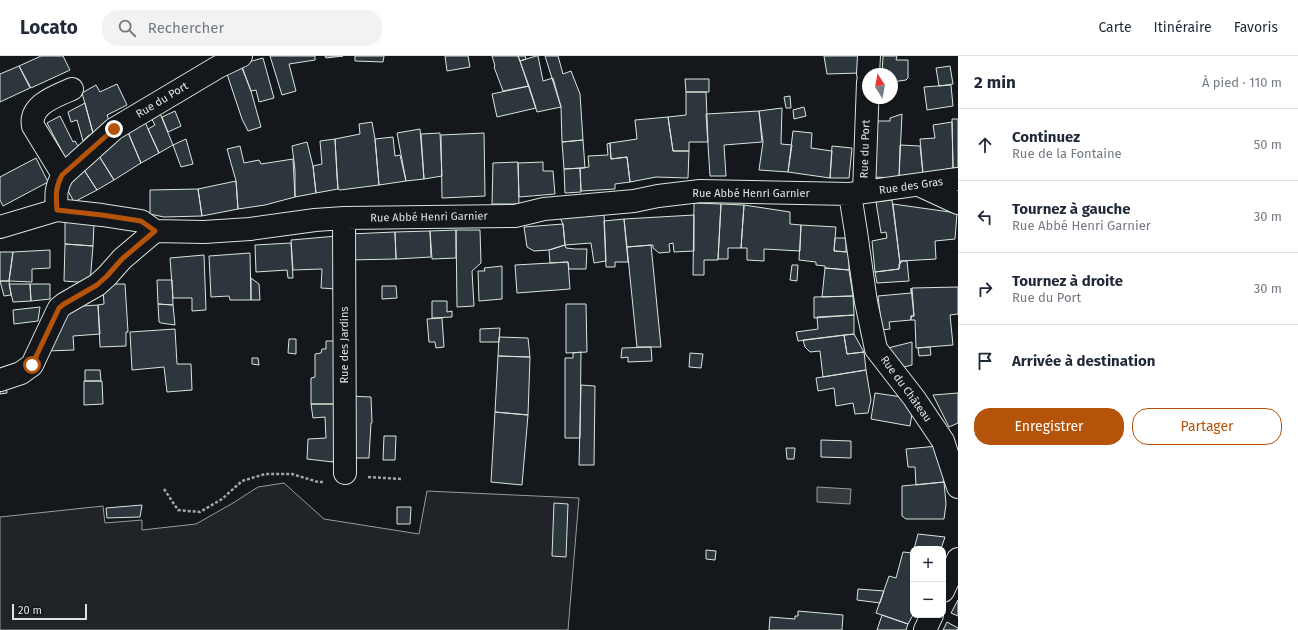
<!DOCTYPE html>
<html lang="fr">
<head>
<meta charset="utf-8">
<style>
  body { margin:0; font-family:"Fira Sans",sans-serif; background:#f2f2f3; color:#1f2937 }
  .controls { position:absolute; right:12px; bottom:12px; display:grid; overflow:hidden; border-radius:8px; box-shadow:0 1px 3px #0004 }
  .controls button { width:36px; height:36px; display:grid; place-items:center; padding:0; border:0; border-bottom:1px solid #e0e1e3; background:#fff; color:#1f2937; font:20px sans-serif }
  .compass { position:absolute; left:862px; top:12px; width:36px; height:36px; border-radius:50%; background:#fff; box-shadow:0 1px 3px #0004; rotate:349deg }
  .scale { position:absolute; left:12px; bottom:10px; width:75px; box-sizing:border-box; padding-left:4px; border:2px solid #d8e6dc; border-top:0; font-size:11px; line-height:14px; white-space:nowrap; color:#d8e6dc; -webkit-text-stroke:3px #14181c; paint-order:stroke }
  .stop { position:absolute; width:12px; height:12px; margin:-9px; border:3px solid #b45309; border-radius:50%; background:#fff }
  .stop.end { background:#b45309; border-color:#fff; box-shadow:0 1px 4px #0008 }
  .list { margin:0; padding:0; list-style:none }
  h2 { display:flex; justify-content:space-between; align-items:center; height:52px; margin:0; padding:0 16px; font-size:17px }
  h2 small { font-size:13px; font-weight:400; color:#747a83 }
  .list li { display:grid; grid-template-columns:26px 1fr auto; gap:12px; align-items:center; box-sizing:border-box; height:72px; padding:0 16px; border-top:1px solid #e0e1e3 }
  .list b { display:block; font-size:15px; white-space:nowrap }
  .list p { margin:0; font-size:13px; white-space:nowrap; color:#747a83 }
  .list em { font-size:13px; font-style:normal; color:#747a83 }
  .actions { display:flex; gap:8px; padding:12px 16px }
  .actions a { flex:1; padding:9px 0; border:1px solid #b45309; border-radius:16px; text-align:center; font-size:14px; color:#b45309 }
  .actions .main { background:#b45309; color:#fff }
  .icon { flex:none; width:22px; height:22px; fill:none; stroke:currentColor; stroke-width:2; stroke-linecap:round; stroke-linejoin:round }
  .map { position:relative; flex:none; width:958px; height:574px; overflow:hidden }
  header { display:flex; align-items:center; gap:24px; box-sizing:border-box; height:56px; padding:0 20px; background:#fff; border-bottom:1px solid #e0e1e3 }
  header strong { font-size:19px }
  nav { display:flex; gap:22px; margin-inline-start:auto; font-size:14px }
  .search { width:280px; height:36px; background:#f2f2f3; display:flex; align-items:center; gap:10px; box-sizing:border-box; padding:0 14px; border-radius:16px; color:#747a83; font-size:15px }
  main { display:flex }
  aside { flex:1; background:#fff }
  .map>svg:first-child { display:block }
</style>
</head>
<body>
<header>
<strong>Locato</strong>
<div class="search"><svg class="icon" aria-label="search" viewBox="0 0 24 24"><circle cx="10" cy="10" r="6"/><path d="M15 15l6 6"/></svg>Rechercher</div>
<nav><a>Carte</a><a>Itinéraire</a><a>Favoris</a></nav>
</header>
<main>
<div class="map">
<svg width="958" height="574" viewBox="0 0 958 574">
  <rect width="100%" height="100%" fill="#14181c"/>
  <path fill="#202428" stroke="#939e99" d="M284,427l40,36 95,15 8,-43 152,7 -11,132h-568v-113l103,-11 2,17 37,-3v10l54,-6 37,-21 25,-16z"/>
  <path fill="#363b3e" stroke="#939e99" d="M817,431l34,2 -1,15 -33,-2z"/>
  <path fill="#2c363c" stroke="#d8e6dc" d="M41,0h22l7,14 -39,18 -12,-22z
    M270,0h45v4l-26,4 7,27 -14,4z
    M325,0h18l-17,2z
    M355,0h29l-1,6 -28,-1z
    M445,0h23l2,11 -23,4z
    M492,0h26l11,30 -26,5 -9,-24 1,-1z
    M518,0h7l1,3 -6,2z
    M536,0h2l5,25 10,-3 8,29 -24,5 -17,-51z
    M545,0h13l5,18 8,-3 9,23 3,46 -21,2 -1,-35z
    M824,0h37l-1,17 -33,1z
    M883,0h14l-1,4h12v18l-2,2 -14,2v-8h-10z
    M263,2l11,40 -15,4 -3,-12 -5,1 -10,-27z
    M19,10l11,22 -30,14v-28z
    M950,10l3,18 -14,2 -3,-18z
    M242,12l9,23 10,36 -13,4 -6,-12 -15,-45z
    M685,23h24v13h-23z
    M117,28l10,21 -20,10 3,9 -17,9 -11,-40 14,-8 4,7z
    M951,29l2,21 -26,4 -3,-23z
    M529,30l7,22 -39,9 -5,-23z
    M686,36h20l2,50h-19v9h-16l-5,-34 18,-2z
    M790,40l1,12h-5l-2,-11z
    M85,47l8,30 -5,3 -5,5 -6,-21 -6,2 -3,-10z
    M804,51l2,9 -12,3 -1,-9z
    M782,52l-1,36 11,1 -4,27 -29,-2 4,-28 -4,-31z
    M159,55l14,34 -14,8 -11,-24 7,-4 -5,-9z
    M175,55l6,15 -13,6 -6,-15z
    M759,55l3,31 -38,3 2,31h-16l-4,-62z
    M902,58l-3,64 -27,-1 3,-33 3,-23h12v-3z
    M60,60l13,26 2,-1 3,5 -12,13 -19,-36z
    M668,61l5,34h16l-1,27 -32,-1 -26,5 -3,-25 -16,2 -1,-16 27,-4 -2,-19z
    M952,63h6v49h-5z
    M144,64l15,33 -18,10 -14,-33z
    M372,66l3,17 4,46 -39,5 -2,-1 -1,-12 -2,-38 25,-5 -1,-10z
    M952,66l1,46 -30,6 -3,-35 15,-1 -2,-13z
    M420,73l4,50 -18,2 -9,-48z
    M127,74l14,33 -27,17 -15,-24 9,-6 -3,-3z
    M793,75l19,2 -1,15 21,3 -2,27 -42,-6z
    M440,77l2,43 -18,3 -3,-45z
    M484,77l1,63 -43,2 -1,-63z
    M393,81l2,19 5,-1 6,26 -27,4 -4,-46z
    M186,83l7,25 -12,3 -8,-22z
    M335,83l3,50 -22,4 -3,-27 9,-2 -2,-23z
    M583,84l2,28 -21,1 -2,-27z
    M307,86l6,24 3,27 -21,4v-27l-3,-24z
    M610,87l1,16 16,-2 3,25 -15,2v5l-34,2 -1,-23 9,-1 -1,-11 20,-1 -1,-11z
    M900,89l20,1 3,28 -24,4z
    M240,90l4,17 15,-3 2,4 32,-5 2,38 -30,8 -27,4 -2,-28 -9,-32z
    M832,90l20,2 -3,30h-19z
    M99,100l15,24 -17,10 -15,-23z
    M36,102l12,24 -45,24 -3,-6v-23z
    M518,106l1,42h-27l1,-41z
    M543,106v9h10l2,23 -36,3 -1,-34z
    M82,111l15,23 -23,12 -9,-17z
    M580,112l1,24 -16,1 -1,-24z
    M236,125l2,28 -36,7 -4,-27z
    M198,133l4,27 -38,1 -14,-3v-24z
    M892,144l8,63 -1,6 -24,3 -3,-31 15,-3 -1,-6 -5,1 -5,-31z
    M694,147l27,1 -3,56h-14v15h-11z
    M721,148l23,1 -3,43h-13v11h-10z
    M893,148l64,9 -2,26 -20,2 1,18 -35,2 -1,2z
    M744,149l46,7v12l11,1 -1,26 -36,-2v12l-17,-1v-12h-6z
    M604,157l2,48 -12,2 -3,-20 -26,2 -2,-21 -3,-6z
    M694,159v36l-20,1 -1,-9 -4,1 1,8 -11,1 -6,-5v-3l-26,2 -3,-28z
    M624,163l4,43h-13v5h-9l-2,-46z
    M65,166l29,2 -1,22 -28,-2z
    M563,168l2,21 -16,5 -15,1 -7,-4 -3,-20z
    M801,169l35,2 -2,24 15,1v18l-24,-2v-2l-9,-1v-3l-17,-2z
    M456,174v28l-24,1 -2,-28z
    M456,174h24l1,33 -9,8 2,35 -17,1z
    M430,175l1,26 -35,2 -1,-27z
    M395,176l1,27 -48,1 1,-26z
    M337,180l-1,53 -15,-1 1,-19 -29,1 -2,-30z
    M835,182h10l1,5v9l-12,-1z
    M291,187l2,35h-5l-1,-8 -31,2 -1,-27z
    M65,188l28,2 -3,37 -26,-2z
    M565,189l1,3 9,1h12l-1,20h-17l-1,-7 -18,1 -1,-13z
    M651,189l10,102h-24l-10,-100z
    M50,194v18l-18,1v13l-23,-1 4,-29z
    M0,196h13l-4,29h-9z
    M250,197l1,47h-21l-1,-4 -18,1 -2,-41z
    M204,199l2,55 -14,1v-13h-19l-3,-40z
    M901,205h6l2,20 -32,2 -2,-11 24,-3v-5l2,-1z
    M568,206l2,27 -53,4 -2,-28z
    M792,209h6l-1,16 -7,-1z
    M502,210v33l-23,2 -1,-30h7l-1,-3z
    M825,212l24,2 4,26 -31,1z
    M251,222l8,6 1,16h-9z
    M157,224h15l1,25 -15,-1z
    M0,225h9l2,14 -7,1z
    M9,228h21l1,17 -18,1z
    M30,228h20v15l-19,2z
    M110,228h15l3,48h-2v14l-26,1 -2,-42 6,-1 -1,-15z
    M382,230h14l1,12 -15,1z
    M958,231v27l-8,1 3,30 -37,3 -1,-28h-4v-4h3l-2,-28z
    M911,232l3,28h-3v4l-22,2 1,7 -8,1 -4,-34 33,-3z
    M853,240l1,19 -40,3v-21z
    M432,245h15v11l5,-1v6l-20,1z
    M158,248l15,1 2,20 -14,-2 -2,-1z
    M566,248h20l1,48 -21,1z
    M98,249l2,29 -27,2 1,14 -27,1 20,-44z
    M40,251l-2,14 -24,3 -1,-14z
    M854,259v19l-56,7 -2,-9 22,-3 -1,-12z
    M442,262l2,29 -8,1 -1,-6h-6l-2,-23z
    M500,272l-1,14h-19v-13z
    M175,273l2,35h14l1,26 -25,2 -3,-25 -32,3 -2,-38z
    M854,278l10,18 -17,2 -3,-19z
    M844,279l3,19 17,-2 2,18 -43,7 -3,-26 -10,1 -5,-5 -2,-7z
    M499,281l29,1 2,19 -32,-1z
    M289,283h7v15l-8,-1z
    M326,285h11l-1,63h-25v-26l4,-1v-23l6,-1 1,-4h4z
    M912,286v23l-12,3 -12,-20z
    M651,291l1,14 -24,1v-5l-7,1 1,-10z
    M930,291l1,8 -12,1 -1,-8z
    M581,296l-1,86h-15v-80h8v-5z
    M690,297l13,1 -2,14 -12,-1z
    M498,300l32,1 -2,58 -33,-3z
    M252,302h6l1,7 -7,-1z
    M85,314h15l1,11h-16z
    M866,314l5,30 -3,13 -13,1 -2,-11 -17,3 -2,-18 -16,3 -2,-13z
    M84,325h18l1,23 -19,1z
    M6,328l1,9 -7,1v-9z
    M581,329l14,1 -1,79h-15z
    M875,337l27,4 11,11 -3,18 -39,-7z
    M958,337v30l-9,4 -16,-32z
    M348,340l23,1 1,26h-1l-2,35h-22z
    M311,348h25l-1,45 -2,13 -26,-3 1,-20 18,-1 -1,-21 -12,1z
    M495,356l33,3 -6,70 -31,-3z
    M384,380h12l-1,24h-12z
    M821,384l30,1v17l-30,-1z
    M938,390l6,36 -28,3 -1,-18h-7l-2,-18z
    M786,392h9l-1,11h-7z
    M944,426l2,22 -2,15h-38l-4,-3v-30z
    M554,447l14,1 -2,53 -14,-1z
    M142,449l-2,12 -33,1 -1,-10z
    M397,451h14l-1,17h-13z
    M918,478l27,3 -4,12h-27z
    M706,494l10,1 -1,9 -9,-1z
    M903,496l10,1v62l-5,9 -32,-11 13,-37 7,2z
    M858,533l26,2 -4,12 -23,-3z
    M958,544v16l-7,-3z
    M798,555l45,4 -1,15h-73l1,-13 25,2v-3h3z
    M882,559l26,9 -2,6h-29z
    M947,566l11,6v2h-15z"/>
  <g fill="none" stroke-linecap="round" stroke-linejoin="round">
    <g stroke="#d8e6dc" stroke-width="24">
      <path id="minor" d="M868,18l1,-18
        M63,119l-30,-49c-4,-21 23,-30 39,-37
        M919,129l39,18
        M864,136l4,-110
        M850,138l6,38 10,70 10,47 38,49 29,43 15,46
        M57,154c-1,-14 -2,-22 6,-35l51,-46 104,-62 23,-11
        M344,162l1,255
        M0,171l57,-17 45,5 39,6 14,10 49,1 46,-3 65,-9 29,-2 171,-2 29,-7 90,-8 24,-5 42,-5 150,3 108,-15
        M0,324l21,-7 11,-8 24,-51 3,-6 5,-4 33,-19 10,-9 15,-17 33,-28
        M943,535l15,-32
        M925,574l7,-15"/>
    </g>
    <path stroke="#9da8a2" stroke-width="2.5" stroke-dasharray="3 2" stroke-linecap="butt" d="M368,421l34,2
      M164,433l14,21 22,2 22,-13 20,-18 23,-7h27l26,8h6"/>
    <use href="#minor" stroke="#14181c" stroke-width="22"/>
  </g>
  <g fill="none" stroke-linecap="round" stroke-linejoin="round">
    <path stroke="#b45309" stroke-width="5" d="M32,309l27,-57 5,-4 33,-19 10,-9 15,-17 33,-28 -14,-10 -39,-6 -45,-5c-1,-14 -2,-22 5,-35l52,-46"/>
  </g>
  <g text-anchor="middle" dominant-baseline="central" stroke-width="3" stroke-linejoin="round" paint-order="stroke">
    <g font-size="11" fill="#d8e6dc" stroke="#14181c">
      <text transform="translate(162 44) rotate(-31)">Rue du Port</text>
      <text transform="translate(865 93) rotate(-88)">Rue du Port</text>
      <text transform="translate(911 130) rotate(-8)">Rue des Gras</text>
      <text x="751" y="137">Rue Abbé Henri Garnier</text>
      <text transform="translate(429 161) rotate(-1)">Rue Abbé Henri Garnier</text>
      <text transform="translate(344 289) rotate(-90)">Rue des Jardins</text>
      <text transform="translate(906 333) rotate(54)">Rue du Château</text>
    </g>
  </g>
</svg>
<div class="controls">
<button>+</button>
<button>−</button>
</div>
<svg class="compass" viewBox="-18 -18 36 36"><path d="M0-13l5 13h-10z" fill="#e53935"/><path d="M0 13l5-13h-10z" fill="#747a83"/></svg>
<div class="scale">20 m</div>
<div class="stop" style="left:32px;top:309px"></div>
<div class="stop end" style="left:114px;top:73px"></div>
</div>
<aside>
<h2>2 min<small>À pied · 110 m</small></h2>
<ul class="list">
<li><svg class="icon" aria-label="ahead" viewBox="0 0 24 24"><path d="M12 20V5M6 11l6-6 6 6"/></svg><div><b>Continuez</b><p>Rue de la Fontaine</p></div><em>50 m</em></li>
<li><svg class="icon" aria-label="left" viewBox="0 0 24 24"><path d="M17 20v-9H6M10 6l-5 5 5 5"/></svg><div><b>Tournez à gauche</b><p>Rue Abbé Henri Garnier</p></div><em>30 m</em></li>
<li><svg class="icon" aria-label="right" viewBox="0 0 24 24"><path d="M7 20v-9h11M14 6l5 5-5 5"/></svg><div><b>Tournez à droite</b><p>Rue du Port</p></div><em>30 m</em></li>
<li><svg class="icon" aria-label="arrive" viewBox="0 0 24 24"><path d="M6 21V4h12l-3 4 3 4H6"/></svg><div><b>Arrivée à destination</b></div></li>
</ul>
<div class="actions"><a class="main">Enregistrer</a><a>Partager</a></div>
</aside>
</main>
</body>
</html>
